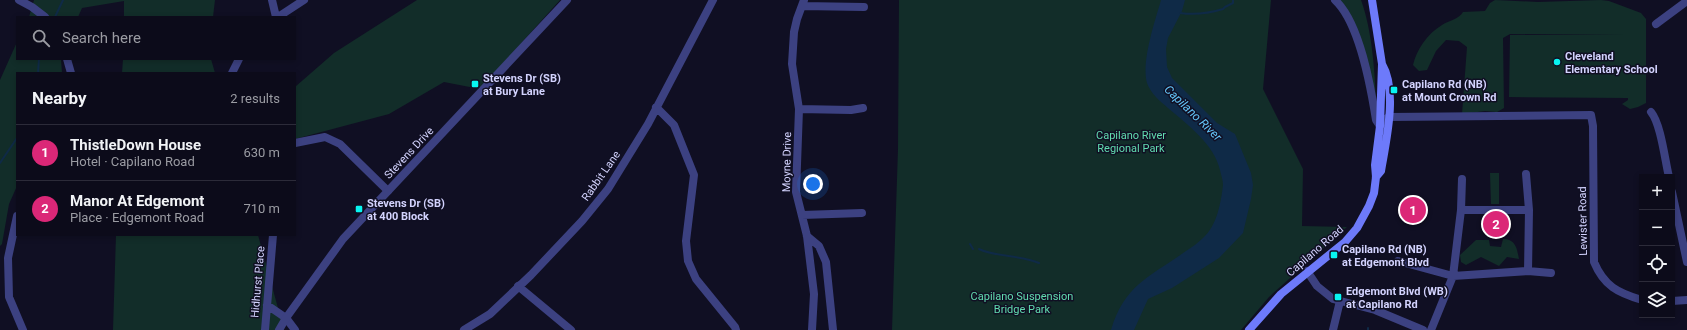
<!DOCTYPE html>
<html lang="en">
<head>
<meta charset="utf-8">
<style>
  body { margin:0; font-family:Roboto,sans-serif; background:#151423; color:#f1f3f6 }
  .controls { position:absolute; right:12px; bottom:12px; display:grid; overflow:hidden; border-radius:0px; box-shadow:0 2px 6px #0003 }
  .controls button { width:36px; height:36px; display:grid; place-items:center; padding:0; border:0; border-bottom:1px solid #2c2b39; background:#0c0b1a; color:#f1f3f6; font:20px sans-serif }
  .you { position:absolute; left:813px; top:184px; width:14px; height:14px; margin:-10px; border:3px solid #fff; border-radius:50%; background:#1a73e8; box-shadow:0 0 0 6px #1a73e833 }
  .badge { display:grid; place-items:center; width:26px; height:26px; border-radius:50%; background:#db2777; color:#fff; font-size:13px; font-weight:700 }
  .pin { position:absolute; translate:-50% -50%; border:2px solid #fff; box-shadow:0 1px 4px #0006 }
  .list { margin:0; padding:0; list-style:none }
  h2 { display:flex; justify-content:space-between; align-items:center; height:52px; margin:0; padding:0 16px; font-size:17px }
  h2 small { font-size:13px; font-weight:400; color:#9a9ba2 }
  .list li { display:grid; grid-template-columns:26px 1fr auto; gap:12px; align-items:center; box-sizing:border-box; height:56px; padding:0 16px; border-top:1px solid #2c2b39 }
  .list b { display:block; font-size:15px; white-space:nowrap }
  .list p { margin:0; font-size:13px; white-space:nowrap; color:#9a9ba2 }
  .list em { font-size:13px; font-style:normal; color:#9a9ba2 }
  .icon { flex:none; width:22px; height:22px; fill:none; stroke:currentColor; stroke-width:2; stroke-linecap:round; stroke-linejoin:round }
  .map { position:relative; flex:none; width:1687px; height:330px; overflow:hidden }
  .search { position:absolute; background:#0c0b1a; box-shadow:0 2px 6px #0003; left:16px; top:16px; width:280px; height:44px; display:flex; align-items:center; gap:10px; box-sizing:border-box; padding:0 14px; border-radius:0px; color:#9a9ba2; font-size:15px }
  .panel { position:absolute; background:#0c0b1a; box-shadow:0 2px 6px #0003; left:16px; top:72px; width:280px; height:164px; border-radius:0px }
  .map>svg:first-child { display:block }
</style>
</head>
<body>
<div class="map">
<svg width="1687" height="330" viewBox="0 0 1687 330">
  <rect width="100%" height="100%" fill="#100f23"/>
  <path fill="#122d29" d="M34,0h181l-2,17h-89v-16l-42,7 -4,9h-49z
    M417,0h143l-80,89 -36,-7 -55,32 -94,25v-52l39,-34z
    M899,0h372l-8,89 40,80 -1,57 45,1 -78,70 -28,33h-349l6,-181z
    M1336,0h25c11,30 14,71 15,104l-10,-46z
    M1495,0l43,2 63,-2 8,1 32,12 5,6v84l-8,4 -8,2 -8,-5 6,-4v-2l-119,-1 1,-62h113l-113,-1 -7,4 1,70 -7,4 -12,-1 -23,3 5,-67 -8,-6 -13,-1 -10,11 -9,19 -8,1 -6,-6c4,-16 14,-31 29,-40 6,-4 17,-6 21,-13l22,-1 5,-8z
    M17,42v17h44l1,14h-45v113l-8,18 -7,40 -2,2v-166z
    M123,59h88l4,14h-93z
    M1490,173h9v31h-8z
    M116,235h142l26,95h-171z
    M1503,239c13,0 14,10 16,20l-12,-2 -8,9 -18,-9 -15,8 -5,-3 -1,-7 16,-15h13l1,6 11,1z"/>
  <path fill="#0f2a47" d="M1161,0h24l-3,11 -14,27 -2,11 1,18 5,11 45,45 18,11 16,39 2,12 -2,14 -8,34 -24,25 -47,30 -24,11 -14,31h-23c14,-46 39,-53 75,-79 6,-4 12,-8 17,-13 14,-12 18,-36 20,-53 0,-5 -2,-10 -3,-15 -6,-26 -32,-45 -52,-62 -8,-7 -17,-14 -21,-25 -6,-21 8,-62 14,-83z"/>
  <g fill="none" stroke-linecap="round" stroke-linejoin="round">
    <path stroke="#0f2a47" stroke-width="2" d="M1180,13c14,2 30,0 43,-4l2,-2 8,-4v-3
      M55,17l8,-17
      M38,73l1,-14
      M0,163l17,-25
      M970,244l3,5
      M979,249c16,8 42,6 60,14
      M1368,330v-2"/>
    <path stroke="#3c4181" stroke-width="8" d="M19,0l13,7 13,10
      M272,0l4,17
      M804,0l-7,19 -3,13 -2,32 7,45 -3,83 11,44 7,58 -2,36
      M1335,0c25,23 36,88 41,120l4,6 5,-7 4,-2 202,-2 2,11 1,136c10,24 24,31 48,38
      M802,6l62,1
      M278,17l26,-17
      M1656,24l31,-23
      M67,59l4,14
      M232,73l7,-14
      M656,107l18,18 20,50 -8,66 2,20 8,18 39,48 1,3
      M799,109l52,1 12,-2
      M1651,112c10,12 14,49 18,65
      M295,143l30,-6 15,7 48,47
      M1526,174l3,36 -1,61
      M1462,179l-1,31 -8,66 75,-5 23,2
      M1672,192l15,70
      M1461,210h68
      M802,215l60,-2
      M17,216l-9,42 1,39 14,33
      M807,236l12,10 7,16 7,68
      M1398,261l55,15 -22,54
      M518,286l53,44
      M1672,301l15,-1
      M267,305l19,13 9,12
      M265,330l8,-95
      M464,330l26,-16 41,-39 51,-54 26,-32 40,-65 65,-124
      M1333,330l7,-29"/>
    <path stroke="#3c4181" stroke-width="8" d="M1307,271l10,15 16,13 42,11 48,20
      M279,330l7,-12 57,-79 224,-239"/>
    <path stroke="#6d7afa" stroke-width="8" d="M1372,0l10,64c16,27 4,77 -1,107l-5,6
      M1249,330l32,-36 64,-52 12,-14 12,-22 5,-13 2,-16 -1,-12 5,-39 2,-62"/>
  </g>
  <g fill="#08f4f1" stroke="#100f23" stroke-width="1.5">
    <circle cx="1557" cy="62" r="4"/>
    <rect x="471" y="80" width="8" height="8" rx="2"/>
    <rect x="1390" y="86" width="8" height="8" rx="2"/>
    <rect x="355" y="205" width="8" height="8" rx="2"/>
    <rect x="1330" y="251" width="8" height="8" rx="2"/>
    <rect x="1334" y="293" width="8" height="8" rx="2"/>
  </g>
  <g text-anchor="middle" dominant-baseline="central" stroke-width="3" stroke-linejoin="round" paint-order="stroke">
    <g font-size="11" font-weight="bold" fill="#d3d3fe" stroke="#100f23" text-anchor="start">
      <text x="1565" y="56">Cleveland<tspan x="1565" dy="13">Elementary School</tspan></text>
      <text x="483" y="78">Stevens Dr (SB)<tspan x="483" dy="13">at Bury Lane</tspan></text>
      <text x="1402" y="84">Capilano Rd (NB)<tspan x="1402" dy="13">at Mount Crown Rd</tspan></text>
      <text x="367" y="203">Stevens Dr (SB)<tspan x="367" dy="13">at 400 Block</tspan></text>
      <text x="1342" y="249">Capilano Rd (NB)<tspan x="1342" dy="13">at Edgemont Blvd</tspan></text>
      <text x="1346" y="291">Edgemont Blvd (WB)<tspan x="1346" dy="13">at Capilano Rd</tspan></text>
    </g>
    <g font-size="11" fill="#61dbaf" stroke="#100f23">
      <text x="1131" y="135">Capilano River<tspan x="1131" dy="13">Regional Park</tspan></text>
      <text x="1022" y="296">Capilano Suspension<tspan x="1022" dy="13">Bridge Park</tspan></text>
    </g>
    <g font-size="11" fill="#d3d3fe" stroke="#100f23">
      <text transform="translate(409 153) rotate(-47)">Stevens Drive</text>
      <text transform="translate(787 162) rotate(-89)">Moyne Drive</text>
      <text transform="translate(601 176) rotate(-55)">Rabbit Lane</text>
      <text transform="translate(1583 221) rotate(-91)">Lewister Road</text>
      <text transform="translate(1315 251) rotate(-41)">Capilano Road</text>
      <text transform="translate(258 282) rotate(-85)">Hidhurst Place</text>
    </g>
    <g font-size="12" font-style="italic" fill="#64c6fa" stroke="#100f23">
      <text transform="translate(1193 113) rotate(44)">Capilano River</text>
    </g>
  </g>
</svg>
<div class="controls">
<button>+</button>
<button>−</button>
<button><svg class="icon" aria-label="locate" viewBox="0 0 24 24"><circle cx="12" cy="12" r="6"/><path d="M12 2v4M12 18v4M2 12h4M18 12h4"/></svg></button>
<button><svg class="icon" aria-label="layers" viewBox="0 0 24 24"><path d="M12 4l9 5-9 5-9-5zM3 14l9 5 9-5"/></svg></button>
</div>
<div class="you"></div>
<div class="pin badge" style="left:1413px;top:210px">1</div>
<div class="pin badge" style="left:1496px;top:224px">2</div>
<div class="search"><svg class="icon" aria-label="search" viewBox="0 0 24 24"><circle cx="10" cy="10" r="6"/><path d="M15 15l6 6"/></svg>Search here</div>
<section class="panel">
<h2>Nearby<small>2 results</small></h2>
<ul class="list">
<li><span class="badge">1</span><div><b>ThistleDown House</b><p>Hotel · Capilano Road</p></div><em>630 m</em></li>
<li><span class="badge">2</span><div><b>Manor At Edgemont</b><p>Place · Edgemont Road</p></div><em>710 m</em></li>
</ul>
</section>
</div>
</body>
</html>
